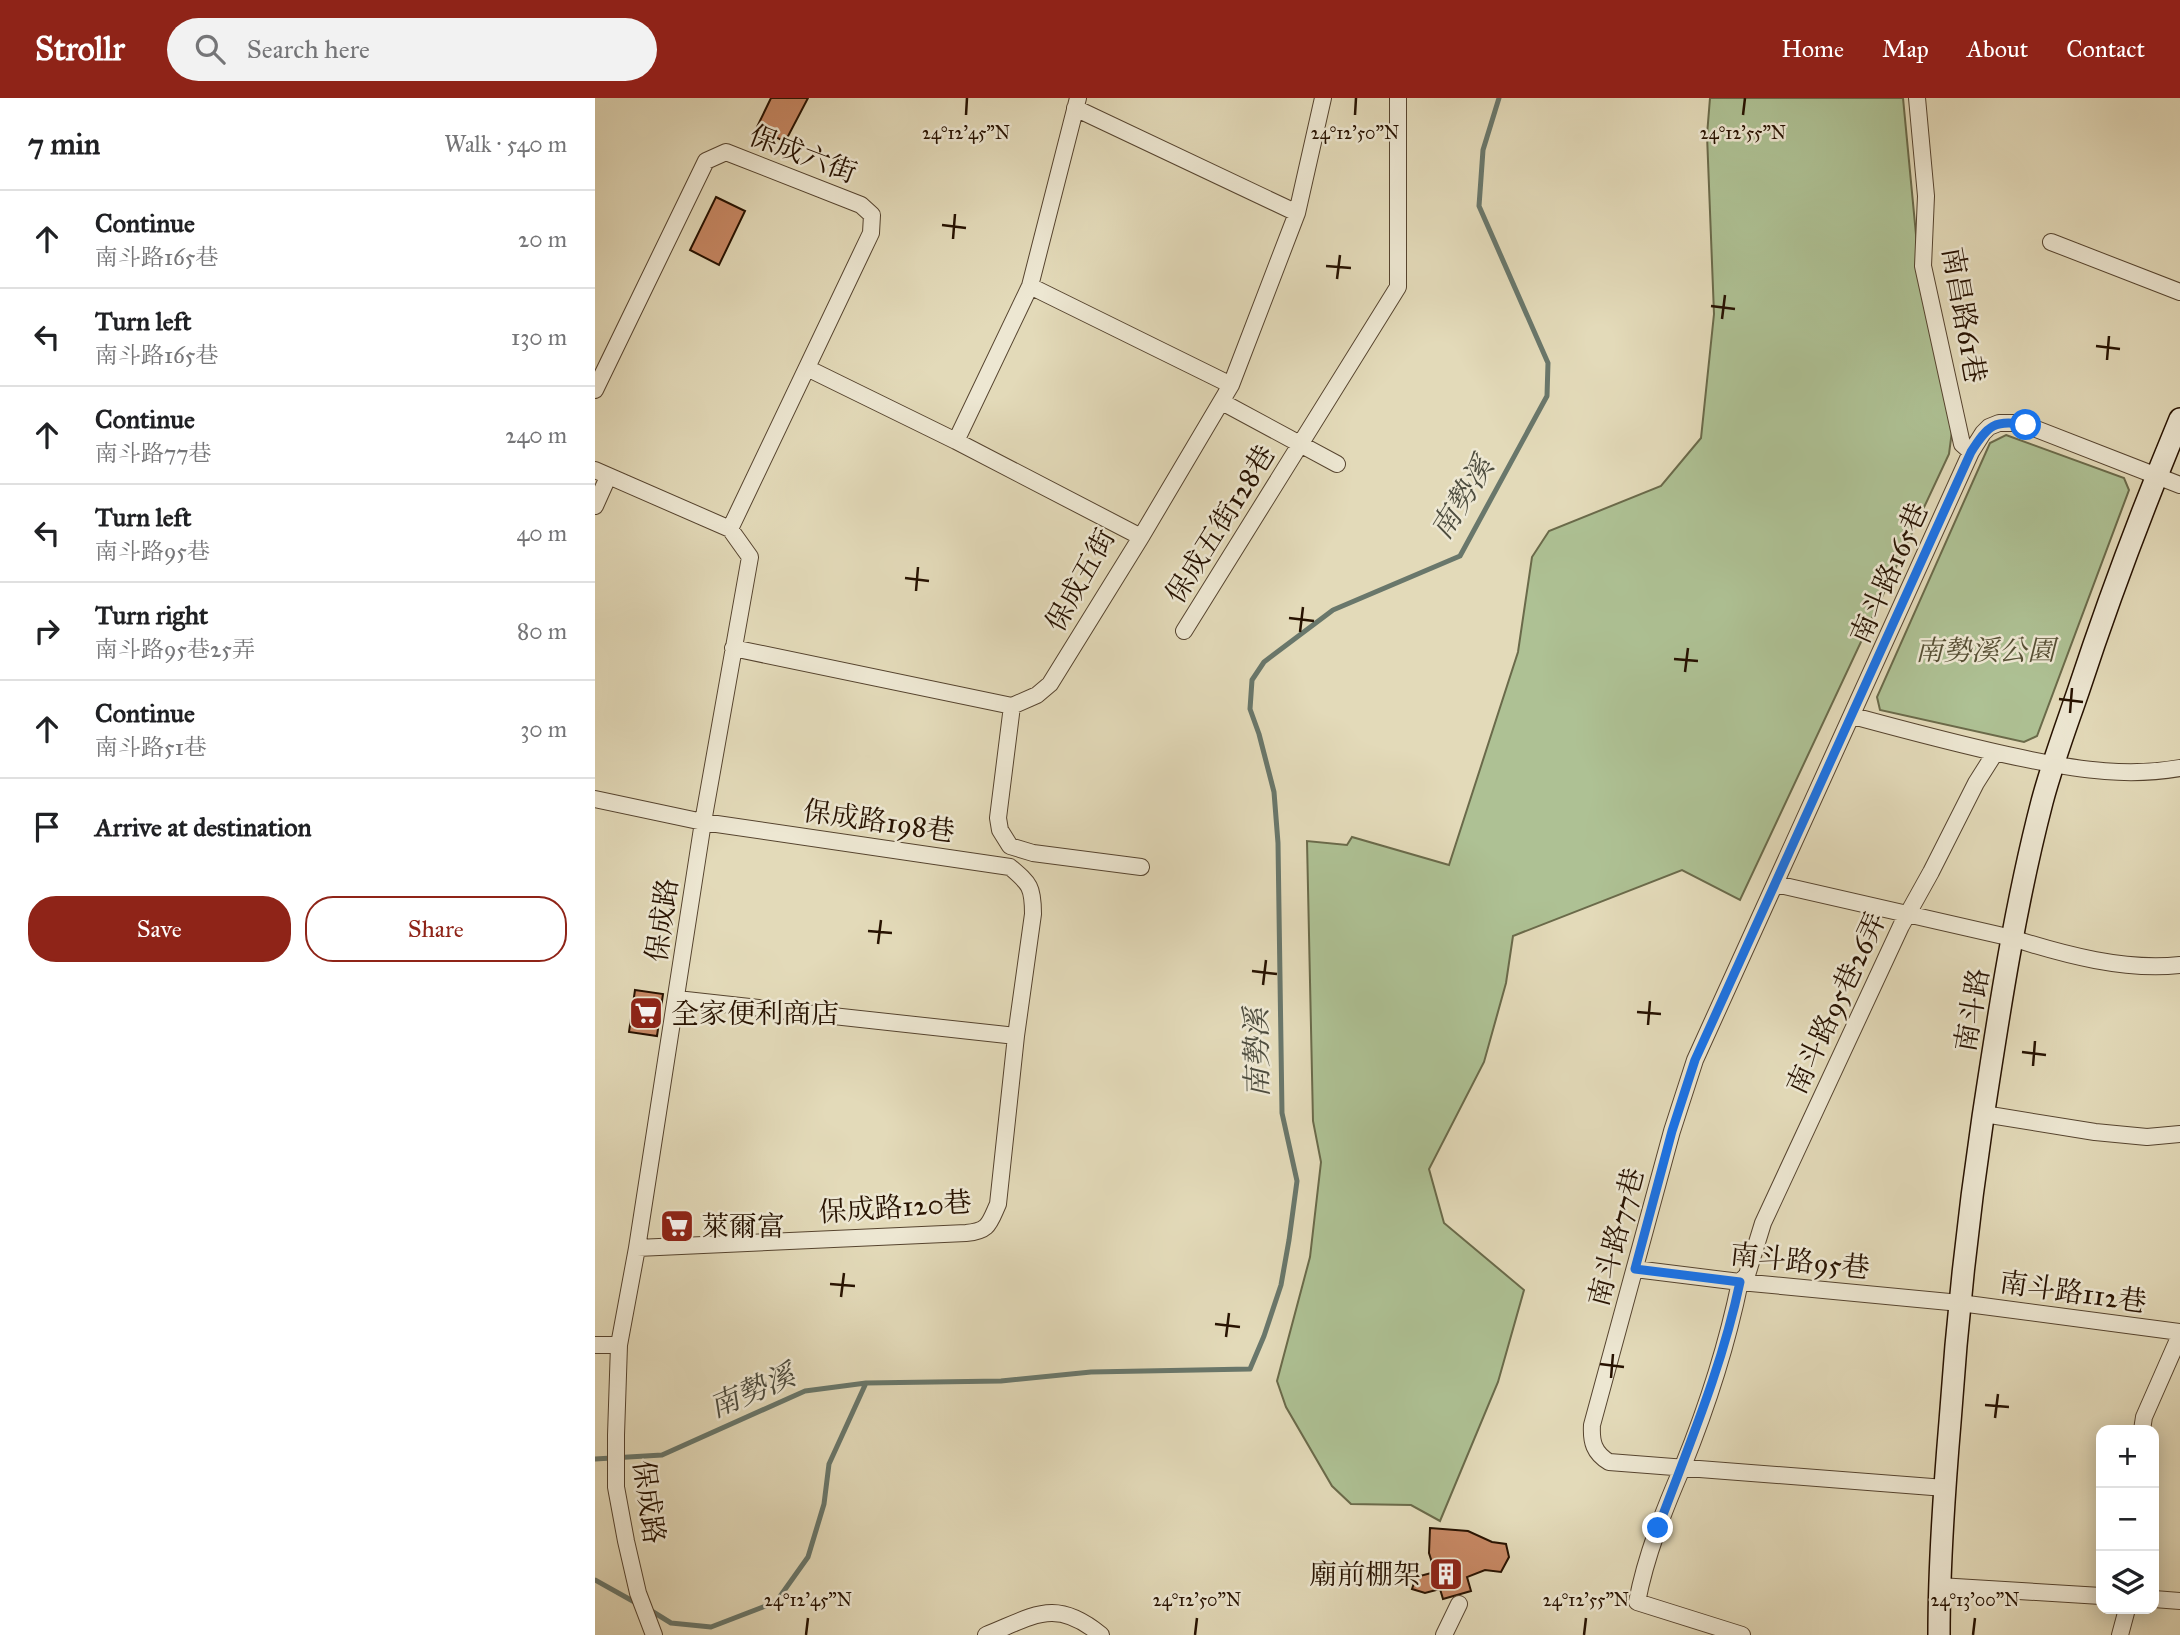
<!DOCTYPE html>
<html lang="en">
<head>
<meta charset="utf-8">
<style>
  body { margin:0; font-family:"IM FELL Great Primer","Noto Serif TC",serif; background:#f2f2f2; color:#202124 }
  .controls { position:absolute; right:21px; bottom:21px; display:grid; overflow:hidden; border-radius:14px; box-shadow:0 4px 18px #0003 }
  .controls button { width:63px; height:63px; display:grid; place-items:center; padding:0; border:0; border-bottom:2px solid #e0e0e0; background:#fff; color:#202124; font:35px sans-serif }
  .stop { position:absolute; width:21px; height:21px; margin:-16px; border:5px solid #1a73e8; border-radius:50%; background:#fff }
  .stop.end { background:#1a73e8; border-color:#fff; box-shadow:0 2px 7px #0008 }
  .list { margin:0; padding:0; list-style:none }
  h2 { display:flex; justify-content:space-between; align-items:center; height:91px; margin:0; padding:0 28px; font-size:30px }
  h2 small { font-size:23px; font-weight:400; color:#757577 }
  .list li { display:grid; grid-template-columns:46px 1fr auto; gap:21px; align-items:center; box-sizing:border-box; height:98px; padding:0 28px; border-top:2px solid #e0e0e0 }
  .list b { display:block; font-size:26px; white-space:nowrap }
  .list p { margin:0; font-size:23px; white-space:nowrap; color:#757577 }
  .list em { font-size:23px; font-style:normal; color:#757577 }
  .actions { display:flex; gap:14px; padding:21px 28px }
  .actions a { flex:1; padding:16px 0; border:2px solid #8f2418; border-radius:28px; text-align:center; font-size:24px; color:#8f2418 }
  .actions .main { background:#8f2418; color:#fff }
  .icon { flex:none; width:38px; height:38px; fill:none; stroke:currentColor; stroke-width:2; stroke-linecap:round; stroke-linejoin:round }
  .map { position:relative; flex:none; width:1585px; height:1537px; overflow:hidden }
  header { display:flex; align-items:center; gap:42px; box-sizing:border-box; height:98px; padding:0 35px; background:#8f2418; color:#fff }
  header strong { font-size:33px }
  nav { display:flex; gap:38px; margin-inline-start:auto; font-size:24px }
  .search { width:490px; height:63px; background:#f2f2f2; display:flex; align-items:center; gap:18px; box-sizing:border-box; padding:0 24px; border-radius:38px; color:#757577; font-size:26px }
  main { display:flex }
  aside { flex:1; background:#fff }
  .map>svg:first-child { display:block }
</style>
</head>
<body>
<header>
<strong>Strollr</strong>
<div class="search"><svg class="icon" aria-label="search" viewBox="0 0 24 24"><circle cx="10" cy="10" r="6"/><path d="M15 15l6 6"/></svg>Search here</div>
<nav><a>Home</a><a>Map</a><a>About</a><a>Contact</a></nav>
</header>
<main>
<aside>
<h2>7 min<small>Walk · 540 m</small></h2>
<ul class="list">
<li><svg class="icon" aria-label="ahead" viewBox="0 0 24 24"><path d="M12 20V5M6 11l6-6 6 6"/></svg><div><b>Continue</b><p>南斗路165巷</p></div><em>20 m</em></li>
<li><svg class="icon" aria-label="left" viewBox="0 0 24 24"><path d="M17 20v-9H6M10 6l-5 5 5 5"/></svg><div><b>Turn left</b><p>南斗路165巷</p></div><em>130 m</em></li>
<li><svg class="icon" aria-label="ahead" viewBox="0 0 24 24"><path d="M12 20V5M6 11l6-6 6 6"/></svg><div><b>Continue</b><p>南斗路77巷</p></div><em>240 m</em></li>
<li><svg class="icon" aria-label="left" viewBox="0 0 24 24"><path d="M17 20v-9H6M10 6l-5 5 5 5"/></svg><div><b>Turn left</b><p>南斗路95巷</p></div><em>40 m</em></li>
<li><svg class="icon" aria-label="right" viewBox="0 0 24 24"><path d="M7 20v-9h11M14 6l5 5-5 5"/></svg><div><b>Turn right</b><p>南斗路95巷25弄</p></div><em>80 m</em></li>
<li><svg class="icon" aria-label="ahead" viewBox="0 0 24 24"><path d="M12 20V5M6 11l6-6 6 6"/></svg><div><b>Continue</b><p>南斗路51巷</p></div><em>30 m</em></li>
<li><svg class="icon" aria-label="arrive" viewBox="0 0 24 24"><path d="M6 21V4h12l-3 4 3 4H6"/></svg><div><b>Arrive at destination</b></div></li>
</ul>
<div class="actions"><a class="main">Save</a><a>Share</a></div>
</aside>
<div class="map">
<svg width="1585" height="1537" viewBox="0 0 1585 1537">
  <rect width="100%" height="100%" fill="#e3dab9"/>
  <filter id="stains"><feTurbulence type="fractalNoise" baseFrequency=".00286" numOctaves="4"/><feColorMatrix values="0 0 0 0 .2 0 0 0 0 .09 0 0 0 0 .02 0 0 0 .5 -.17"/></filter>
  <radialGradient id="worn" r=".72"><stop offset=".6" stop-color="#630" stop-opacity="0"/><stop offset="1" stop-color="#630" stop-opacity=".3"/></radialGradient>
  <path fill="#aec194" stroke="#6a6a4a" stroke-width="2" d="M1115,0h193l16,168 33,165 -3,23 -209,446 -58,-30 -169,66 -7,47 -22,79 -55,107 15,54 80,67 -26,92 -58,139 -29,-16 -60,-1 -19,-18 -46,-79 -9,-26 33,-124 11,-95 -8,-41 -6,-280 40,4 5,-8 97,28 69,-213 14,-95 17,-26 112,-45 40,-48 13,-124 -7,-179z
    M1411,337l118,43 5,12 -92,246 -13,6 -144,-32 -3,-13 113,-254z"/>
  <g fill="none" stroke-linecap="round" stroke-linejoin="round">
    <path stroke="#69776b" stroke-width="5" d="M0,1361l67,-4 143,-64 61,-8 135,-2 90,-9 159,-3 14,-33 17,-51 8,-45 8,-59 -15,-68 -4,-270 -4,-51 -15,-58 -9,-25 2,-29 12,-18 69,-52 127,-54 87,-160 1,-33 -69,-157 4,-56 16,-52
      M0,1482l43,24
      M55,1512l21,13 40,4 65,-25 32,-45 16,-53 5,-40 37,-81"/>
  </g>
  <path fill="#c78864" stroke="#271201" stroke-width="2" d="M176,0h37l-23,44 -28,-15z
    M121,99l29,14 -26,54 -29,-15z
    M40,892l28,4 -6,42 -28,-4z
    M835,1430l38,3 24,11 14,2 3,13 -8,15 -16,-2 -18,7 4,14 -28,8 -3,-10 -15,4 -13,-4 4,-12 19,-5 -6,-19z"/>
  <g fill="none" stroke-linecap="round" stroke-linejoin="round">
    <g stroke="#56442f" stroke-width="18">
      <path id="street" d="M1322,0l9,98 -3,70 39,178 9,8
        M480,10l222,105
        M1456,144l129,50
        M435,188l201,99
        M212,270l149,73 185,96
        M0,292l111,-229 20,-9 135,53 11,10 -1,18 -141,296
        M627,304l115,62
        M361,343l74,-155 48,-188
        M0,372l135,59 20,28 -47,265 -66,426 -18,97 -3,90v52l10,54 12,52 16,42
        M0,408l13,-29
        M589,533l214,-344v-189
        M138,550l279,58 25,-11 13,-11 91,-147 90,-152 66,-172 26,-115
        M417,608l-14,112 2,12 10,16 23,7 108,14
        M1258,618c59,16 118,32 178,44 50,10 98,17 149,8
        M0,701l108,23 307,45c20,17 23,20 23,47l-17,122 -18,168c-9,20 -9,27 -32,29l-329,15
        M1181,786l236,54c53,17 113,33 168,27
        M82,901l339,37
        M1389,1016l111,18 52,5 33,-3
        M1040,1171l105,13 220,21 220,29
        M0,1247h24
        M1547,1332l2,-13 36,-82
        M1350,1390l-336,-26c-15,-9 -18,-20 -17,-37l80,-294 23,-71 276,-608 12,-19 6,-6 10,-4h15l12,2 154,60
        M1344,1488l162,10
        M1559,1501l26,2
        M391,1537c48,-19 69,-38 115,0
        M849,1537l15,-31
        M1147,1537l-105,-33c9,-47 27,-92 46,-136 24,-59 44,-121 57,-184l7,-7 16,-52 138,-297 30,-54 45,-89 19,-30
        M1525,1537l7,-26"/>
    </g>
    <g stroke="#271201" stroke-width="24">
      <path id="secondary" d="M1344,1537c0,-71 5,-142 11,-213 7,-102 18,-204 33,-305 16,-105 32,-211 59,-315 10,-38 24,-75 37,-113 30,-91 64,-181 101,-270"/>
    </g>
    <use href="#street" stroke="#ede7d2" stroke-width="16"/>
    <use href="#secondary" stroke="#ede7d2" stroke-width="21"/>
  </g>
  <g fill="none" stroke-linecap="round" stroke-linejoin="round">
    <path stroke="#1a73e8" stroke-width="9" d="M1063,1430c30,-81 64,-160 82,-246l-105,-13 37,-138 23,-71 276,-608c17,-27 24,-33 55,-27"/>
  </g>
  <path fill="none" stroke="#271201" stroke-width="2.5" d="M371,17l1,-17M760,17l1,-17M1148,17l2,-17M347,127l24,3M358,141l2,-25M731,168l25,2M742,181l3,-24M1116,208l24,3M1127,221l3,-24M1501,248l24,3M1512,262l2,-24M310,480l24,3M321,493l2,-24M694,520l25,3M705,534l3,-25M1079,561l24,2M1090,574l3,-24M1464,601l24,3M1475,615l2,-25M273,833l24,2M283,846l3,-24M657,873l25,3M668,887l3,-25M1042,914l24,2M1053,927l2,-24M1427,954l24,3M1438,968l2,-25M235,1186l25,2M246,1199l3,-24M620,1226l25,3M631,1239l3,-24M1005,1266l24,3M1016,1280l2,-24M1390,1307l24,2M1400,1320l3,-24M211,1537l2,-17M600,1537l2,-17M989,1537l2,-17M1378,1537l2,-17"/>
  <defs>
    <g id="supermarket-square" transform="scale(1.75)"><rect x="-9" y="-9" width="18" height="18" rx="4" fill="#8f2418" stroke="#ede7d2"/><path d="M-6-5.5h2.5l.6 2H6L4.5 2H-2.5L-4.4-4H-6ZM-1.5 3.2a1.3 1.3 0 1 0 .1 0ZM3 3.2a1.3 1.3 0 1 0 .1 0Z" fill="#fff"/></g>
    <g id="building-square" transform="scale(1.75)"><rect x="-9" y="-9" width="18" height="18" rx="4" fill="#8f2418" stroke="#ede7d2"/><path d="M-4-6H4V6H1V3H-1V6H-4ZM-2.5-4.3h1.7v1.8h-1.7ZM.8-4.3h1.7v1.8H.8ZM-2.5-1h1.7V.8h-1.7ZM.8-1h1.7V.8H.8Z" fill="#fff"/></g>
  </defs>
  <g fill-rule="evenodd">
    <use href="#supermarket-square" x="51" y="915"/>
    <use href="#supermarket-square" x="82" y="1128"/>
    <use href="#building-square" x="851" y="1476"/>
  </g>
  <g text-anchor="middle" dominant-baseline="central" stroke-width="5" stroke-linejoin="round" paint-order="stroke">
    <g font-size="28" fill="#271201" stroke="#ede7d2">
      <text transform="translate(208 56) rotate(21)">保成六街</text>
      <text transform="translate(1369 217) rotate(80)">南昌路61巷</text>
      <text transform="translate(625 426) rotate(-58)">保成五街128巷</text>
      <text transform="translate(1294 475) rotate(-66)">南斗路165巷</text>
      <text transform="translate(485 482) rotate(-61)">保成五街</text>
      <text transform="translate(284 723) rotate(8)">保成路198巷</text>
      <text transform="translate(67 822) rotate(-82)">保成路</text>
      <text transform="translate(1241 905) rotate(-65)">南斗路95巷26弄</text>
      <text transform="translate(1377 912) rotate(-80)">南斗路</text>
      <text transform="translate(300 1109) rotate(-4)">保成路120巷</text>
      <text transform="translate(1021 1139) rotate(-75)">南斗路77巷</text>
      <text transform="translate(1205 1163) rotate(6)">南斗路95巷</text>
      <text transform="translate(1478 1194) rotate(8)">南斗路112巷</text>
      <text transform="translate(54 1404) rotate(82)">保成路</text>
    </g>
    <g font-size="28" font-style="italic" fill="#564f34" stroke="#ede7d2">
      <text x="1390" y="552">南勢溪公園</text>
    </g>
    <g font-size="28" fill="#271201" stroke="#ede7d2" text-anchor="start">
      <text x="76" y="915">全家便利商店</text>
      <text x="106" y="1128">萊爾富</text>
      <text x="826" y="1476" text-anchor="end">廟前棚架</text>
    </g>
    <g font-size="30" font-style="italic" fill="#4e4d3f" stroke="#ede7d2">
      <text transform="translate(867 400) rotate(-58)">南勢溪</text>
      <text transform="translate(662 955) rotate(-91)">南勢溪</text>
      <text transform="translate(157 1293) rotate(-23)">南勢溪</text>
    </g>
  </g>
  <g font-size="18" text-anchor="middle" fill="#271201" stroke="#ede7d2" stroke-width="5" stroke-linejoin="round" paint-order="stroke">
    <text x="371" y="41">24°12'45"N</text>
    <text x="760" y="41">24°12'50"N</text>
    <text x="1148" y="41">24°12'55"N</text>
    <text x="213" y="1508">24°12'45"N</text>
    <text x="602" y="1508">24°12'50"N</text>
    <text x="991" y="1508">24°12'55"N</text>
    <text x="1380" y="1508">24°13'00"N</text>
  </g>
  <rect width="100%" height="100%" filter="url(#stains)"/>
  <rect width="100%" height="100%" fill="url(#worn)"/>
</svg>
<div class="controls">
<button>+</button>
<button>−</button>
<button><svg class="icon" aria-label="layers" viewBox="0 0 24 24"><path d="M12 4l9 5-9 5-9-5zM3 14l9 5 9-5"/></svg></button>
</div>
<div class="stop" style="left:1431px;top:327px"></div>
<div class="stop end" style="left:1063px;top:1430px"></div>
</div>
</main>
</body>
</html>
